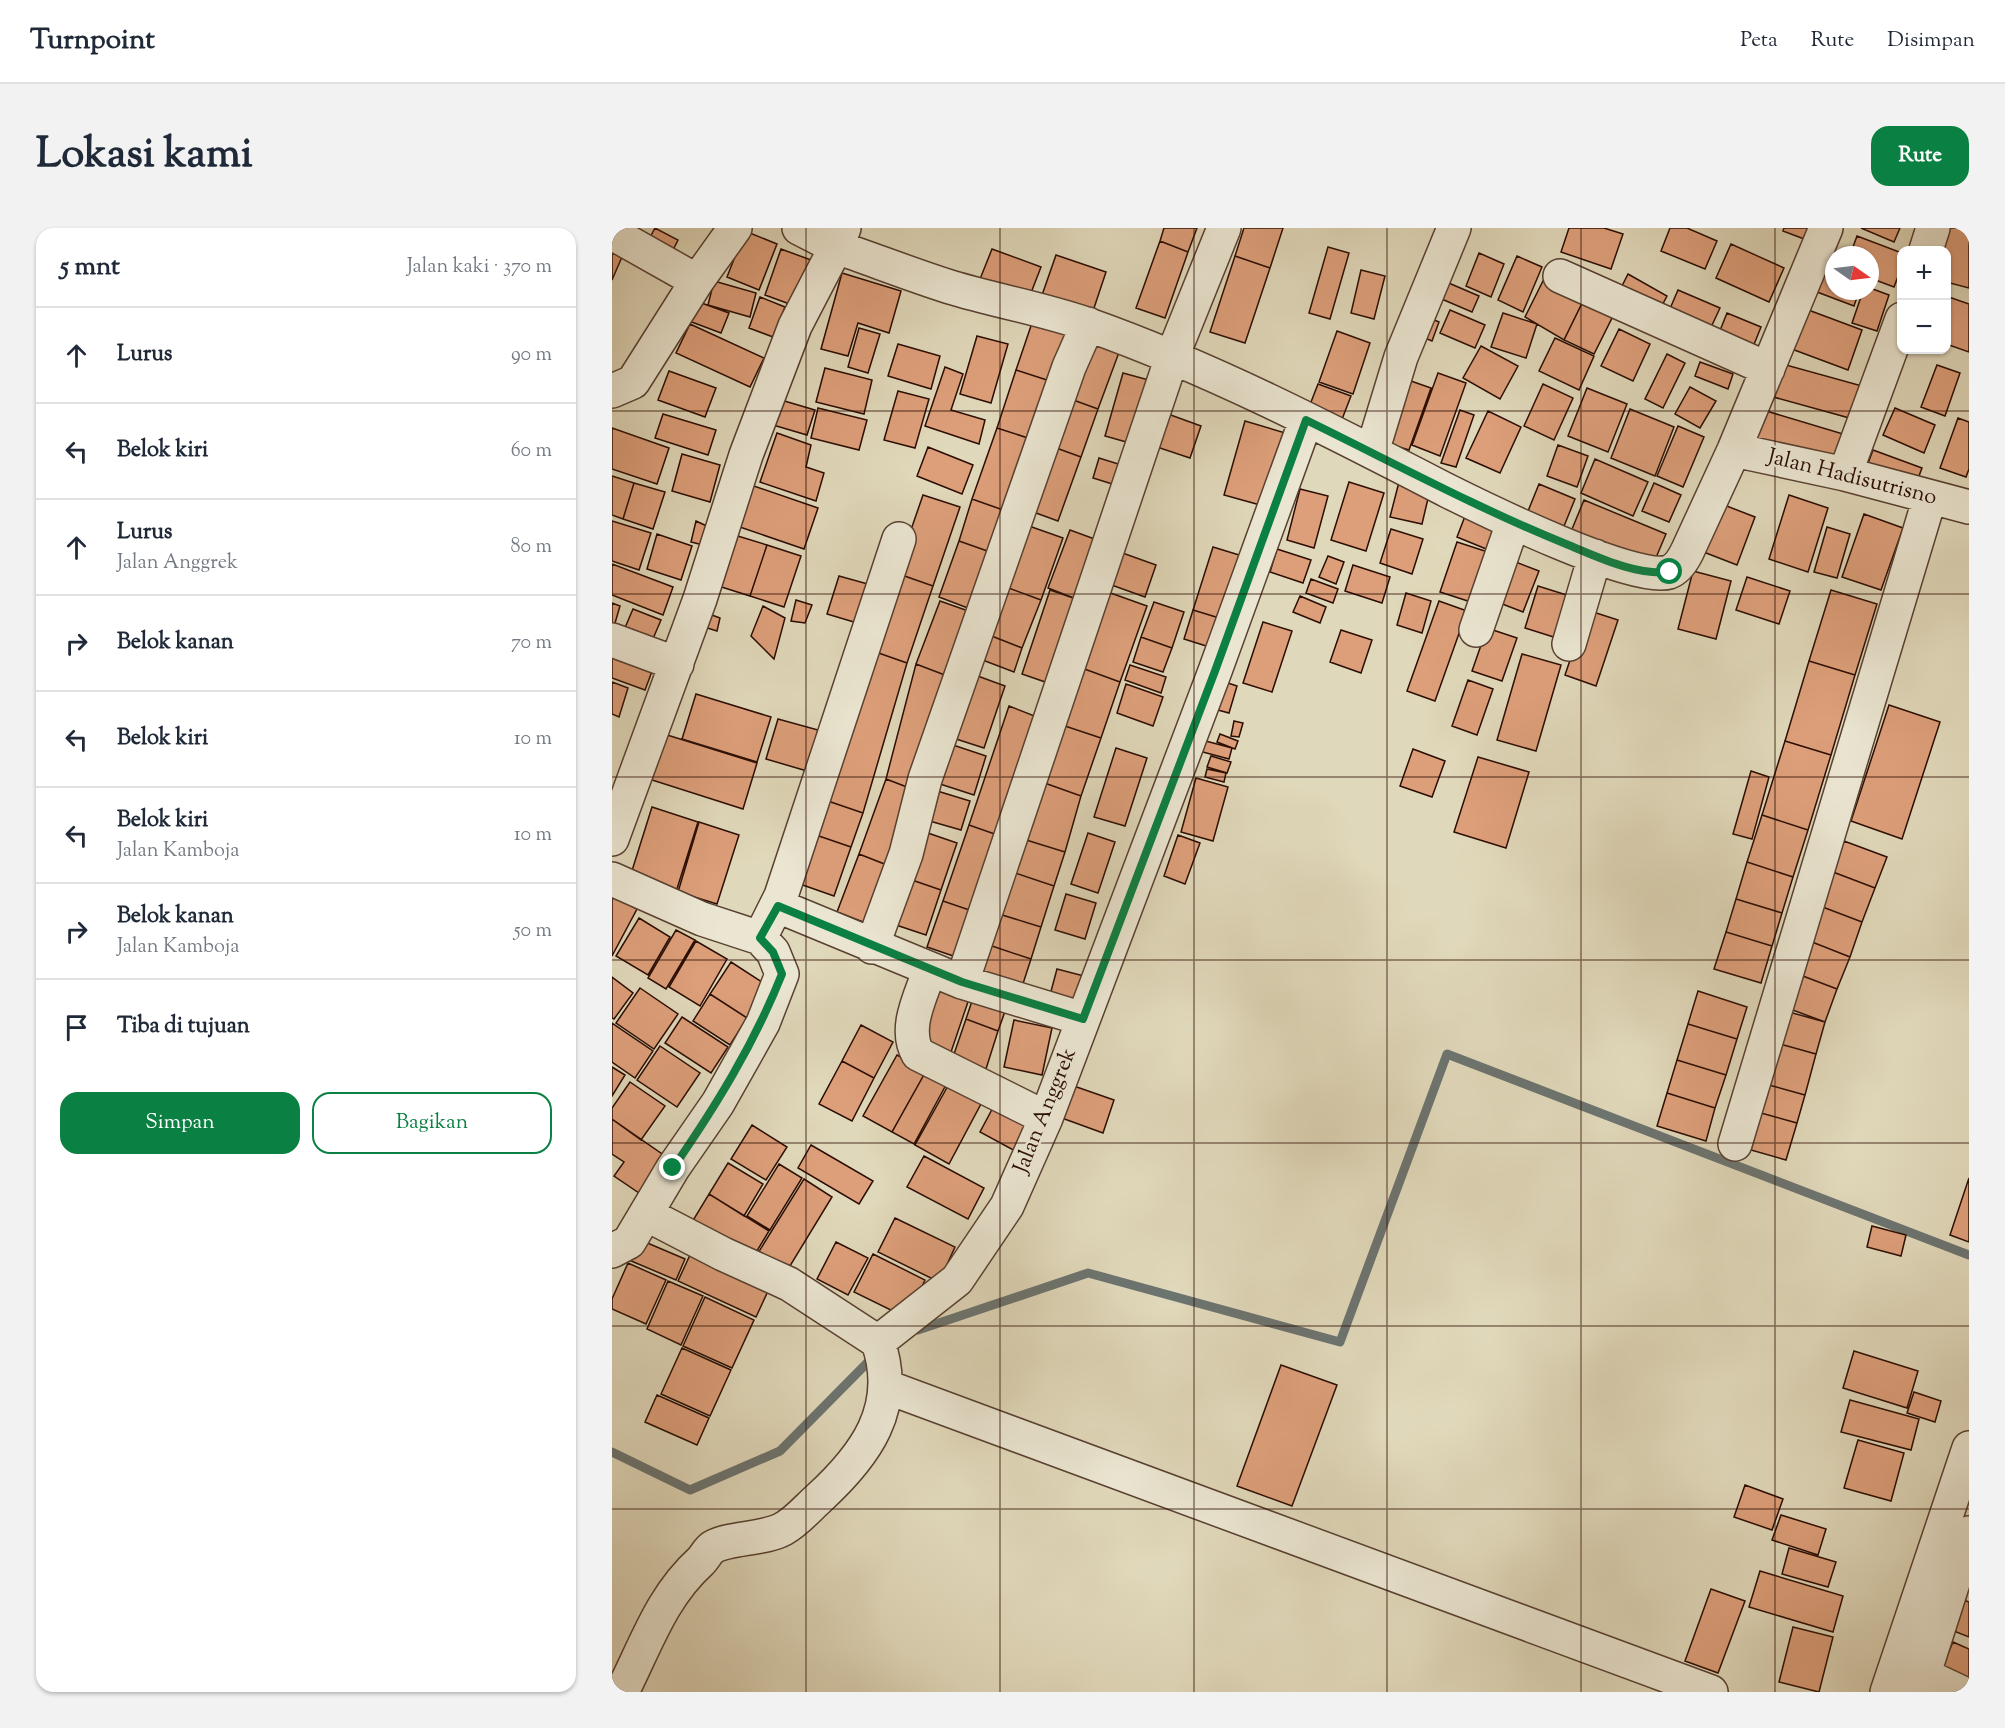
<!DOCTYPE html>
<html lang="id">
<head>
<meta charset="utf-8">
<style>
  body { margin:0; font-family:"Sorts Mill Goudy",serif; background:#f2f2f3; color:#1f2937 }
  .controls { position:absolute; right:18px; top:18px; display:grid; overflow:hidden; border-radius:12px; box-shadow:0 2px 4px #0004 }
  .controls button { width:54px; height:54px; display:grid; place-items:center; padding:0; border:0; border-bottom:2px solid #e0e1e3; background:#fff; color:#1f2937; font:30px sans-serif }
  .compass { position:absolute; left:1213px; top:18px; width:54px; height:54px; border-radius:50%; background:#fff; box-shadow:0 2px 4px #0004; rotate:104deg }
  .stop { position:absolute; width:18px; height:18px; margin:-14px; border:4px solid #0b8043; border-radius:50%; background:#fff }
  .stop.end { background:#0b8043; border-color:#fff; box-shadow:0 2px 6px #0008 }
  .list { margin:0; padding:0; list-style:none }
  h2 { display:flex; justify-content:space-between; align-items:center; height:78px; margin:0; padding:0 24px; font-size:26px }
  h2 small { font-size:20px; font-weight:400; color:#747a83 }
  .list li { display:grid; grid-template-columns:39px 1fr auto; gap:18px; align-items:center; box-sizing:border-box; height:96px; padding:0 24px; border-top:2px solid #e0e1e3 }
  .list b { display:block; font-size:22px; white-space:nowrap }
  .list p { margin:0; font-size:20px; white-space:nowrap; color:#747a83 }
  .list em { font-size:20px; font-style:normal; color:#747a83 }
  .actions { display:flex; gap:12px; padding:18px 24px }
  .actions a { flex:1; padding:14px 0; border:2px solid #0b8043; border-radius:18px; text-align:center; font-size:21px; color:#0b8043 }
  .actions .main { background:#0b8043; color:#fff }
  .icon { flex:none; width:33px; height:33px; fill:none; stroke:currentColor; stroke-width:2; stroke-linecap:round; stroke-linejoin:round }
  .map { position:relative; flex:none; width:1357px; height:1464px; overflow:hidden; border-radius:18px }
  header { display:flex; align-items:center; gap:36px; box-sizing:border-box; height:84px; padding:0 30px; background:#fff; border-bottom:2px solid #e0e1e3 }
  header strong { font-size:28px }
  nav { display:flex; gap:33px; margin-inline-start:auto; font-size:21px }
  .intro { display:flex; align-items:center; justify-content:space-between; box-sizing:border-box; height:144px; padding:0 36px }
  h1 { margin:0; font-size:42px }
  .button { padding:15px 27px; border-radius:18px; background:#0b8043; color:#fff; font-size:21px; font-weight:700 }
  main { display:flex; gap:36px; padding:0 36px }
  aside { flex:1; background:#fff; border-radius:18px; box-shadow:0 2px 4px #0004 }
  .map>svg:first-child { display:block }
</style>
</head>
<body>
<header>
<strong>Turnpoint</strong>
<nav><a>Peta</a><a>Rute</a><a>Disimpan</a></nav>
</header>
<div class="intro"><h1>Lokasi kami</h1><a class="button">Rute</a></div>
<main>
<aside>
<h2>5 mnt<small>Jalan kaki · 370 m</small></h2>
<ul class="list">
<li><svg class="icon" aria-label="ahead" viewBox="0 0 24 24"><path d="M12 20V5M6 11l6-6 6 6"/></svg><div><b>Lurus</b></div><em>90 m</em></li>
<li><svg class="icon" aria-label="left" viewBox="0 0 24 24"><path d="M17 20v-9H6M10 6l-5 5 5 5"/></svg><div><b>Belok kiri</b></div><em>60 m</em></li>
<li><svg class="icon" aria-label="ahead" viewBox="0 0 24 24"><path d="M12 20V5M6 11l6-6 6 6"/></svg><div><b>Lurus</b><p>Jalan Anggrek</p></div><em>80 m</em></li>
<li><svg class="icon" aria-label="right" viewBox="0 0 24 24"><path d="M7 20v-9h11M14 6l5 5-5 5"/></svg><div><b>Belok kanan</b></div><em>70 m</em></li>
<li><svg class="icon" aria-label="left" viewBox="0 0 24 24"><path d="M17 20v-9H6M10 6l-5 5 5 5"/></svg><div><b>Belok kiri</b></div><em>10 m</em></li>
<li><svg class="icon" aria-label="left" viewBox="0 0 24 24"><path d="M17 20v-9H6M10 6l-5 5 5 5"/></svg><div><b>Belok kiri</b><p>Jalan Kamboja</p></div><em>10 m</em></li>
<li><svg class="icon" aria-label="right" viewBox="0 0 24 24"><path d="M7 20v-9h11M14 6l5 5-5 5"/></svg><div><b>Belok kanan</b><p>Jalan Kamboja</p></div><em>50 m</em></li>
<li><svg class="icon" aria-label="arrive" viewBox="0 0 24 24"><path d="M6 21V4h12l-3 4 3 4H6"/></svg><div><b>Tiba di tujuan</b></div></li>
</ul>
<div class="actions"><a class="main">Simpan</a><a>Bagikan</a></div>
</aside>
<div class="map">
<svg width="1357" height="1464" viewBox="0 0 1357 1464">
  <rect width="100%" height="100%" fill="#e0d8ba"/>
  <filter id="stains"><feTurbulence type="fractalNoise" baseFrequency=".00333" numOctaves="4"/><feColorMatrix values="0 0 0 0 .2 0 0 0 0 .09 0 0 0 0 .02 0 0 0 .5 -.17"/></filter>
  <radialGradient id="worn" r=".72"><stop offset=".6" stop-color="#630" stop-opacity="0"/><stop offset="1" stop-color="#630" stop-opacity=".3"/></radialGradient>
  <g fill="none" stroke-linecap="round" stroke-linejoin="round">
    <path stroke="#6c7470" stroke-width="9" d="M306,1102l170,-57 252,69 107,-288 522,201
      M0,1224l78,38 90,-39 92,-93"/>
  </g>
  <path fill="#dd9f7a" stroke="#2b0d03" stroke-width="1.5" d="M43,0l23,12 -9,18 -23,-13z
    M552,0h33l-9,24 -28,-11z
    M632,0h39l-13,40 -35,-12z
    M957,0h35l19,6 -12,35 -50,-17z
    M1058,0h17l30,13 -12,28 -44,-18z
    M1172,0h33l-5,14 -29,-11z
    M1249,0h39l-6,14z
    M1336,0h21v60l-23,-6v-32h-5z
    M133,3l32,13 -18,46 -32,-13z
    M1245,8l45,17v13l-8,21 -24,-9v-23h-20z
    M548,13l28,11 -23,66 -29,-10z
    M1119,16l53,24 -15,34 -53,-24z
    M716,19l21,6 -19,66 -21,-6z
    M169,21l30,11 -16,46 -30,-11z
    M380,21l49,18 -12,31 -49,-19z
    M0,25l10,4 -10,23z
    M867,25l25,11 -13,33 -25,-11z
    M444,27l50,17 -14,42 -51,-16z
    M623,28l35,12 -25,75 -35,-11z
    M905,28l25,11 -19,45 -25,-12z
    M1214,39l8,3v21h25l-5,15 -37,-14z
    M749,42l24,6 -11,43 -23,-6z
    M230,45l59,18 -12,42 -31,-10 -10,33 -27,-7z
    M1016,46l39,22 -9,17 -39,-21z
    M934,47l40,20 -22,45 -39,-23z
    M102,53l42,12 -6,24 -42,-12z
    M832,53l35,15 -7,16 -35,-15z
    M1258,60l19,7 -12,36 -25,-8 11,-32h7z
    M1066,62l42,18 -13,28 -41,-18z
    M974,67l30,15 -22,44 -30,-14z
    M1334,68l23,8v48l-23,-8z
    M148,69l25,10 -12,30 -24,-9z
    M84,73l33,12 -8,20 -32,-12z
    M1191,80l59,22 -14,40 -59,-22z
    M838,82l35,15 -10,23 -35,-15z
    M891,85l34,11 -11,34 -35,-11z
    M1115,85l34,14 -10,25 -34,-14z
    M423,86l34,13 -19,54 -34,-11z
    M815,89l12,5 -7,19 -12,-5z
    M78,96l74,34 -14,29 -74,-34z
    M247,100l21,6 -12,39 -20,-6z
    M1007,101l31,15 -17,37 -32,-15z
    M725,103l33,12 -17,51 -34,-12z
    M475,107l34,12 -23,62 -33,-12z
    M365,108l31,8 -17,59 -31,-9z
    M943,110l39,18 -15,34 -40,-19z
    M286,116l42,12 -9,33 -43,-13z
    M869,118l37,20 -18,33 -37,-21z
    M1055,126l18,9 -22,45 -18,-9z
    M1088,134l33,12 -5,15 -33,-13z
    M1163,134l87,24 -9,33 -87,-24z
    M1325,137l23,8 -15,43 -24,-9z
    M333,139l18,7 -12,36 34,10 -6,24 -54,-18z
    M213,140l47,12 -8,34 -48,-12z
    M404,142l34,11 -19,58 -34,-11z
    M57,143l47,17 -11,29 -47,-17z
    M511,145l33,9 -19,63 -32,-9z
    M826,145l28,10 -26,73 -28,-11z
    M796,152l23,8 -22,62 -23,-7z
    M706,156l33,12 -12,31 -33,-12z
    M931,156l30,14 -19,42 -30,-14z
    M1078,159l26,14 -16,27 -25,-14z
    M975,160l40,16 -19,48 -40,-16z
    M286,163l31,8 -14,49 -31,-8z
    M453,169l33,12 -17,48 -33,-12z
    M169,172l34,10 -8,25 -34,-10z
    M206,180l49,12 -8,30 -48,-12z
    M1283,180l40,17 -11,28 -41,-18z
    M1018,181l44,18 -19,49 -44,-18z
    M848,182l14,5 -18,52 -15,-4z
    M1151,182l80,24 -11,35 -79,-24z
    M876,183l33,16 -21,46 -34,-15z
    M51,186l53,16 -8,25 -53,-17z
    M556,186l33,12 -11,32 -33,-11z
    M1346,190l11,4v47l-3,8 -26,-9z
    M633,193l47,14 -21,73 -47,-13z
    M1066,198l26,11 -21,50 -26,-11z
    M0,200l57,20 -12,36 -45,-15z
    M385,200l34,11 -25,72 -34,-12z
    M165,205l34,12 -5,22 18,6 -8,28 -56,-19z
    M436,217l33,12 -23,64 -33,-12z
    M946,217l30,11 -11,31 -30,-11z
    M316,219l45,18 -11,29 -45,-18z
    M1261,222l49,18 -6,16 -49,-18z
    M70,226l38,11 -10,37 -38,-11z
    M487,230l29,9 -6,20 -29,-9z
    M983,231l53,23 -15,34 -52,-23z
    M0,248l22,7 -11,36 -11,-4z
    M737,254l35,11 -18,58 -35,-11z
    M787,254l31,8 -8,34 -32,-7z
    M22,255l31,9 -12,37 -30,-10z
    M1042,255l27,12 -12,27 -27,-11z
    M136,256l70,24 -14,41 -70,-24z
    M927,256l36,15 -15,37 -36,-15z
    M688,261l28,7 -14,52 -27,-8z
    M311,267l37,12 -27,79 -37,-13z
    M1177,267l39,13 -20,64 -39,-13z
    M360,271l34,12 -13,42 -34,-12z
    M972,272l82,34 -14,33 -82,-33z
    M1107,275l36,14 -18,48 -36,-14z
    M855,283l39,17 -10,25 -39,-16z
    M1252,286l39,14 -22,62 -39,-13z
    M0,293l39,12 -12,37 -27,-9z
    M84,293l15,7 -4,18 -16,-4z
    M417,298l34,12 -22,62 -35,-13z
    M1215,299l23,7 -13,44 -23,-6z
    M779,301l32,10 -11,35 -32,-11z
    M458,302l30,11 -21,59 -31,-12z
    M116,305l39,12 -17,51 -38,-12z
    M45,306l35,12 -11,34 -34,-11z
    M347,313l34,12 -20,57 -34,-13z
    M845,314l34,11 -17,50 -34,-11z
    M155,317l34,11 -17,51 -34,-11z
    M601,319l36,11 -20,63 -36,-11z
    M665,321l34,11 -8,23 -33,-11z
    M505,323l39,14 -11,32 -39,-14z
    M716,328l16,6 -8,22 -17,-7z
    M896,331l31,12 -16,41 -31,-12z
    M0,336l61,23 -10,28 -51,-20z
    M741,337l37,12 -8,26 -37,-12z
    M1081,343l38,10 -15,58 -38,-10z
    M284,345l37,13 -26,77 -37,-13z
    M227,348l36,10 -11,39 -37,-11z
    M1135,349l43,14 -11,33 -43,-14z
    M699,351l27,10 -5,14 -27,-10z
    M926,358l35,11 -13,42 -35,-11z
    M394,359l35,13 -19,48 -33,-13z
    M438,362l29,10 -28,84 -29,-10z
    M1219,362l46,14 -22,71 -46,-14z
    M493,363l42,15 -27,76 -41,-15z
    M794,365l25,8 -9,32 -25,-8z
    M688,368l26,11 -6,16 -27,-11z
    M184,372l16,5 -7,18 -14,-2z
    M328,373l34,12 -24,64 -34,-13z
    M827,373l28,10 -32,90 -28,-10z
    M542,374l30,10 -12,36 -31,-11z
    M0,375l8,3 -7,24 -1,-1z
    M151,378l22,12 -11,41 -23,-23z
    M21,381l28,11 -12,28 -28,-11z
    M581,382l36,11 -10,29 -35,-11z
    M975,382l31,10 -22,66 -31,-11z
    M89,383l19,7 -3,13 -13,-4z
    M651,394l29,9 -20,61 -29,-9z
    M875,400l30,10 -15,43 -30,-10z
    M729,402l31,10 -11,33 -31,-11z
    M377,407l33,13 -8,24 -34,-13z
    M529,409l31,11 -9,24 -30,-10z
    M258,422l37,13 -44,150 -38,-13z
    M910,426l39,11 -25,86 -39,-11z
    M0,428l42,10 -9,24 -33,-12z
    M1197,433l46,14 -24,80 -46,-14z
    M304,436l34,13 -30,115 -34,-13z
    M518,437l36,12 -5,16 -36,-13z
    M467,439l41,15 -19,56 -42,-14z
    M363,447l30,11 -21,62 -31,-10z
    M856,452l25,9 -16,46 -25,-9z
    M610,453l15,5 -8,27 -15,-4z
    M0,454l16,6 -9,29 -7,-3z
    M514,456l37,13 -10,29 -36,-13z
    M84,466l75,23 -14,45 -75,-23z
    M1277,477l51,17 -38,117 -51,-18z
    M397,478l38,15 -41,117 -37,-13z
    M166,491l40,11 -11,41 -41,-12z
    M622,493l9,2 -4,14 -8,-1z
    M447,496l42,14 -20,58 -42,-15z
    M52,506l93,29 -14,46 -94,-30z
    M608,506l18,7 -3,8 -18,-7z
    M590,512l30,8 -3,11 -30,-8z
    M1173,513l46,14 -23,75 -46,-15z
    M341,517l33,11 -12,39 -34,-11z
    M504,520l31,10 -22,68 -31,-9z
    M801,521l32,12 -13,36 -32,-11z
    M599,528l20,6 -4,11 -20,-6z
    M866,529l51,15 -23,76 -52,-16z
    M595,541l19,4 -2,9 -19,-5z
    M1139,543l18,6 -17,62 -19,-5z
    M584,550l32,9 -15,54 -32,-9z
    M274,551l34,13 -28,75 -33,-13z
    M427,553l42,15 -16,56 -42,-13z
    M322,562l36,11 -9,29 -35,-10z
    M213,572l38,13 -12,34 -38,-13z
    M40,579l46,15 -22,70 -46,-15z
    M1150,587l46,15 -15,47 -46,-15z
    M87,594l40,13 -22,69 -39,-12z
    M357,597l37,13 -25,76 -38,-13z
    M313,604l32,11 -16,47 -32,-11z
    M476,605l27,9 -17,51 -27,-9z
    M201,606l38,13 -17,49 -37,-13z
    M566,607l22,8 -15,41 -21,-8z
    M411,611l42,13 -11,34 -42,-14z
    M1232,613l43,16 -12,31 -42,-16z
    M247,626l33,13 -21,58 -34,-13z
    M1135,634l46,15 -11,36 -46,-14z
    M400,644l42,14 -13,41 -42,-13z
    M1221,644l42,16 -13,34 -42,-16z
    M297,651l32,11 -15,45 -33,-11z
    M454,666l30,9 -11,36 -30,-9z
    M0,667l25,14 -25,47z
    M1124,671l46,14 -10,33 -46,-14z
    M331,673l38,13 -16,46 -38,-13z
    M1208,678l42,16 -12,35 -43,-17z
    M387,686l42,13 -10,32 -42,-14z
    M27,690l31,19 -22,38 -32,-19z
    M64,702l19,10 -29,49 -18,-11z
    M1114,704l46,14 -11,37 -47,-14z
    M1195,712l43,17 -13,32 -42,-16z
    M84,713l31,18 -27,47 -31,-19z
    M377,717l42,14 -12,37 -42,-14z
    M119,734l37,24 -21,32 -37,-24z
    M445,741l27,7 -7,26 -27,-7z
    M1183,745l42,16 -12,33 -43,-16z
    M0,749l21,16 -19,26 -2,-1z
    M324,749l36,13 -21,62 -36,-13z
    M28,760l38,26 -24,35 -38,-26z
    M1086,763l49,16 -10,32 -49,-15z
    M363,764l33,11 -10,28 -32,-12z
    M98,766l37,24 -17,27 -37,-24z
    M1177,784l36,10 -9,32 -36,-10z
    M70,789l46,30 -17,26 -46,-30z
    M354,791l32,12 -12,38 -33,-12z
    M402,792l38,8 -10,47 -38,-8z
    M0,795l41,28 -18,27 -23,-16z
    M1076,796l49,15 -11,36 -49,-15z
    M249,797l32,17 -19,36 -32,-17z
    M1168,816l36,10 -11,41 -36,-10z
    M48,818l40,27 -23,34 -40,-27z
    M285,827l29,16 -34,61 -29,-16z
    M1065,832l49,15 -11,33 -48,-15z
    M230,833l32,17 -22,43 -33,-17z
    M0,839l13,8 -13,21z
    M314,843l21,12 -33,61 -22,-12z
    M18,854l35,24 -24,34 -29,-21v-11z
    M337,856l33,18 -33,62 -34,-19z
    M459,857l43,15 -11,33 -44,-16z
    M1157,857l36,10 -8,28 -36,-10z
    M1055,865l48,15 -9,33 -49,-15z
    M384,874l37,20 -16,30 -37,-20z
    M1149,885l36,10 -11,37 -35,-10z
    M0,891l53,37 -26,37 -25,-17 10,-14 -12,-8z
    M140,897l35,22 -21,33 -35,-21z
    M199,917l62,36 -14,23 -61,-36z
    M312,928l60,32 -16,31 -61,-32z
    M116,935l35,21 -19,32 -35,-22z
    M167,936l23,14 -32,52 -23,-14z
    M1357,950v64l-19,-7z
    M192,951l28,18 -50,82 -29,-18z
    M97,966l60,37 -20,33 -60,-37z
    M283,990l60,29 -16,35 -61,-30z
    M1260,998l34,9 -5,21 -34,-9z
    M26,1011l47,20 -9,21 -47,-20z
    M224,1014l32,16 -20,37 -31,-16z
    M261,1026l52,26 -18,38 -53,-26z
    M78,1027l78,36 -12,26 -78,-36z
    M16,1035l38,17 -20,44 -34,-15v-10z
    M56,1053l35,15 -22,49 -34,-16z
    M93,1069l49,23 -22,48 -49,-22z
    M70,1120l49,22 -21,46 -49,-22z
    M1242,1123l64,20 -11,37 -64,-20z
    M669,1137l56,20 -45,121 -55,-20z
    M1302,1164l27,9 -6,21 -28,-9z
    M45,1167l52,23 -12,27 -52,-23z
    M1238,1172l69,19 -8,31 -70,-18z
    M1246,1212l46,13 -13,48 -47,-13z
    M1133,1257l38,14 -11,31 -38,-13z
    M1169,1287l45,14 -8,26 -46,-15z
    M1177,1320l47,14 -8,25 -46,-13z
    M1148,1343l83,25 -10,36 -84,-25z
    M1099,1361l34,12 -27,72 -33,-12z
    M1345,1369l12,5v35l-25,-10z
    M1181,1399l40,10 -14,55 -40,-10z
    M1341,1414l16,7v38l-30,-13z"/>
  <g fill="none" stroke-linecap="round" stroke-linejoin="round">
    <g stroke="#584031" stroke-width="36">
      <path id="minor" d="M232,0l-8,19c38,13 76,28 114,40 46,14 94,22 139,38 124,44 243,106 359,166 36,18 187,92 221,81 8,-3 14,-12 18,-20l47,-102 92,-222
        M0,5l85,48
        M1314,22l7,-22
        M948,48l208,93
        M0,163l21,-9 64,-101 38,-53
        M1122,222l111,24 124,33
        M760,224l29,-95 53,-129
        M1233,246l57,-155
        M864,402l37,-107
        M0,412l65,24
        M957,416l26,-88
        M0,611l88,-240 46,-144 49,-129 41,-79 -37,-19
        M0,651l90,40 58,19 21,-42 118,-357
        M166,678l184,76 121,37
        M260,719l34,-93 19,-75 144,-412 19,-43
        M318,741c-9,27 -27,59 -12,85l128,64
        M350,754l210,-625 52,-129
        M1123,916l195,-647
        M0,1023l17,-9 44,-74 45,-65 45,-80 19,-49 -9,-22 -13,-14
        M266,1114l79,-62 50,-74 39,-88 169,-447 91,-251
        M275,1159l824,305
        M1312,1447l36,17
        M10,1464c24,-47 39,-95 79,-131 4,-4 7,-11 12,-14 15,-9 52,-8 70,-18 13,-7 24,-20 35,-30 47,-43 83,-91 60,-157l-89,-58 -66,-30 -77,-40
        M1275,1464l82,-244
        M1306,1464l51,-159"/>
    </g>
    <use href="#minor" stroke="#ebe6d2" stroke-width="33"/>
  </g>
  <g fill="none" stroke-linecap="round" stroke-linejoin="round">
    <path stroke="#0b8043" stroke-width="8" d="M61,940c43,-62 81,-124 109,-194l-9,-22 -13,-14 18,-32 184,76 121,37 132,-348 91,-251c86,42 171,88 260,124 32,13 70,32 104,28"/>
  </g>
  <path fill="none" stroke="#2b0d03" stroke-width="1.5" stroke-opacity="0.55" d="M194,0v1464M388,0v1464M582,0v1464M775,0v1464M969,0v1464M1163,0v1464M0,183h1357M0,366h1357M0,549h1357M0,732h1357M0,915h1357M0,1098h1357M0,1281h1357"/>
  <g text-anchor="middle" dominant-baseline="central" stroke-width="5" stroke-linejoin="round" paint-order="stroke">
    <g font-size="22" fill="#2b0d03" stroke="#ebe6d2">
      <text transform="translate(1240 250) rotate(14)">Jalan Hadisutrisno</text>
      <text transform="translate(434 883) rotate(-68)">Jalan Anggrek</text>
    </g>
  </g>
  <rect width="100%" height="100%" filter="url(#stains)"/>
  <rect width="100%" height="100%" fill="url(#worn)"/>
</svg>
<div class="controls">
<button>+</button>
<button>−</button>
</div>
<svg class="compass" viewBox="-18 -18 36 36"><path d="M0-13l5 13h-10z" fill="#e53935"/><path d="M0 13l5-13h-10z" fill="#747a83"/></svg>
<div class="stop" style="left:1058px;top:344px"></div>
<div class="stop end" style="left:61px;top:940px"></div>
</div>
</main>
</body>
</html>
